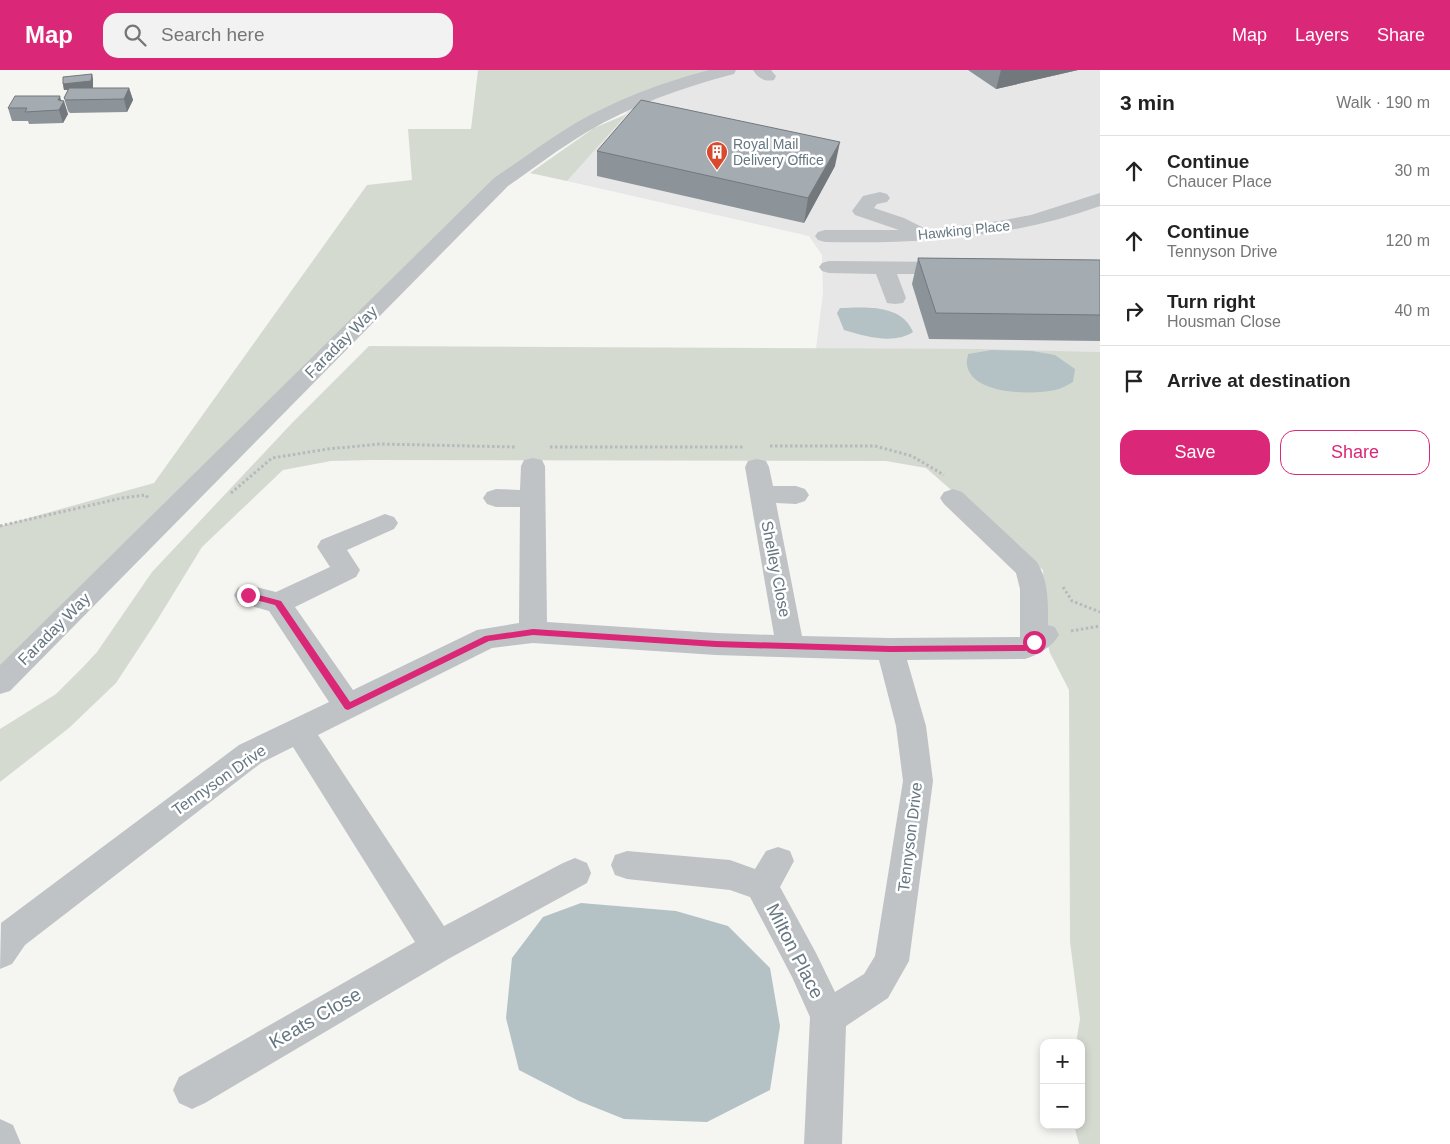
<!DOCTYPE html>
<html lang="en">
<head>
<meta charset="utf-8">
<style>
  body { margin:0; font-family:Helvetica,sans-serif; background:#f2f2f2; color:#222 }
  .controls { position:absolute; right:15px; bottom:15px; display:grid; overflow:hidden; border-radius:10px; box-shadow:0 2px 8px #0003 }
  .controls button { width:45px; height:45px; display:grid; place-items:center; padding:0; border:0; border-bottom:1px solid #e0e0e0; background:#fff; color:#222; font:25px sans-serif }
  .stop { position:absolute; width:15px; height:15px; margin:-11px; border:4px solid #db2777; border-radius:50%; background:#fff }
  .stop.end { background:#db2777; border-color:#fff; box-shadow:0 1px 5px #0008 }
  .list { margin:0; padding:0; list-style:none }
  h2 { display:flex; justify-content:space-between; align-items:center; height:65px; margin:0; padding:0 20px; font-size:21px }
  h2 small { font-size:16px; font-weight:400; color:#767676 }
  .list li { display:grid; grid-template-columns:32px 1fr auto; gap:15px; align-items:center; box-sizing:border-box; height:70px; padding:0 20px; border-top:1px solid #e0e0e0 }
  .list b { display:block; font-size:19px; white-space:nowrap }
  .list p { margin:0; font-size:16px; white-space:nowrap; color:#767676 }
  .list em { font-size:16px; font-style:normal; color:#767676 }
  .actions { display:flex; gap:10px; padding:15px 20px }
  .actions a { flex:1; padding:11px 0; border:1px solid #db2777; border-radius:15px; text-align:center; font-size:18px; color:#db2777 }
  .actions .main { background:#db2777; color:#fff }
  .icon { flex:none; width:28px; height:28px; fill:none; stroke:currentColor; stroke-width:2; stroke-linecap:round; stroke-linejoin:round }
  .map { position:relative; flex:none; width:1100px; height:1074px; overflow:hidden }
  header { display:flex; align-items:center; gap:30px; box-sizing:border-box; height:70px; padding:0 25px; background:#db2777; color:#fff }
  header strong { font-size:24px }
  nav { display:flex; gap:28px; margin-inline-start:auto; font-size:18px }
  .search { width:350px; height:45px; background:#f2f2f2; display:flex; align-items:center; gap:12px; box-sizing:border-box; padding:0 18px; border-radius:15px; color:#767676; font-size:19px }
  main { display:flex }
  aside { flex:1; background:#fff }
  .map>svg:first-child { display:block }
</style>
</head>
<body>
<header>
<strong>Map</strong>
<div class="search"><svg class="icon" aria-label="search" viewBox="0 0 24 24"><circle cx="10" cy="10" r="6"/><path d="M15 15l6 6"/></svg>Search here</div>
<nav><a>Map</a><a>Layers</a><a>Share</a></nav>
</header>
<main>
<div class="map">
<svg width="1100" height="1074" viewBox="0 0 1100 1074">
  <rect width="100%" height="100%" fill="#f5f5f2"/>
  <path fill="#e6e7e6" d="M728,0h372v282l-284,-3 7,-56 -1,-38 -13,-19 -242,-55 68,-78z"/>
  <path fill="#d5dad1" d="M478,0h250l-93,33 -134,79 -501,501v-157l154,-43 213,-298 45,-5 -4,-51h63z
    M627,44l-60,67 -37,-8 64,-45z
    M369,276l612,3 119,3v792h-21l-5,-19h7v-82h-5l4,-24 -10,-77 -1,-252 -19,-37 -5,-18 -2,-65 -117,-102 -40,-7 -515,-1 -40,1 -48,9 -81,77 -46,75 -40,61 -47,45 -69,54v-53l56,-35 28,-28 13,-14 55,-80 140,-149z"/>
  <path fill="#b4c1c5" d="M840,238c26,-1 62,-4 73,24 -20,13 -48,4 -69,-2l-7,-17z
    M992,280l40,1 23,4 20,14 -2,13c-6,3 -12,7 -18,8 -23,5 -83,5 -88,-25 -1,-3 1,-8 1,-11z
    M581,833l95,8 52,15 42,42 10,58 -10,64 -63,32 -83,-3 -45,-18 -60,-31 -13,-52 6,-60 31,-41z"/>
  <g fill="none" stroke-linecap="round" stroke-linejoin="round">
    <path stroke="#b7babc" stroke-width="3" stroke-dasharray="2.5 2.5" stroke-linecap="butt" d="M770,376h105l37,10 32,19
      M550,377h193
      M231,423l41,-35 56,-9 52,-5 136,3
      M0,456l122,-28 24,-3 2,3
      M1063,517l9,14 28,11
      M1071,561l29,-5"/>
    <path fill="#bfc3c6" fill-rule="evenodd" d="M709,0h27l-2,4c-50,13 -102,31 -147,58 -27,16 -53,36 -79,54l-498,505 -10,3v-29l494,-487c27,-18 52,-37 80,-54 41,-24 89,-42 135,-54z
      M753,0h18l5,6 -2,4c-10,2 -16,-2 -21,-10z
      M880,122l7,2 3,4 -3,4 -10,2 -3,4 30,10 22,11h4l69,-8 32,-6 69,-22v13c-89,32 -181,38 -275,36l-7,-2 -3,-4 3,-4 7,-2h74l-44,-15 -3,-4 11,-15z
      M829,191l125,1 7,2 3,4 -3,4 -7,2h-57l9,24 -3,5 -8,1 -8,-1 -11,-29 -47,-1 -7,-2 -3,-4 3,-4z
      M533,388l9,2 3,6 2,156 169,11 58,2 -29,-168 3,-6 9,-2 9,2 3,6 4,19h23l9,3 4,6 -4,6 -9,3 -20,-1 26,133 88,2 130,-1v-48l-4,-16 -72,-69 -4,-6 4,-6 9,-3 9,3 75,70c12,20 11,41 11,63l7,2 4,8c-7,12 -21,20 -34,24l-118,1 19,66 7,55 -24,180 -21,37 -42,28 -4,118h-38l6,-127 -18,-40 -42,-80 -20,-7 -103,-11 -12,-4 -4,-10 4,-10 12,-4 103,9 25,9 11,-18 12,-4 12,4 4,10 -14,26 36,66 19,39 29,-18 11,-18 28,-175 -7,-55 -17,-66 -163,-5 -183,-12 -41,5 -174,87 126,191 119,-63 12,-5 12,5 4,10 -4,10 -137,75 -245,145 -13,6 -13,-6 -6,-13 6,-13 236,-135 -122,-195 -32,16 -236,182 -13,19 -12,5 1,-46 238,-178 90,-43 -60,-91 -31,-9 -4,-7 4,-7 10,-3 28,7 54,-25 -13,-20 4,-7 64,-26 9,3 4,6 -4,6 -47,21 13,20 -4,7 -61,30 58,83 124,-60 42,-7 1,-116h-24l-9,-3 -4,-6 4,-6 9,-3 24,1 1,-24 3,-6z
      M0,1049l13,6 8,19h-21z"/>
  </g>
  <path fill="#8d9499" d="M968,0h110l-82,19z
    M92,4l1,6v8h-5h41l4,12 -6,12 -57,1 -2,-2 -4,-13 4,-8h-4l-1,-6z
    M61,30l7,14 -5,9 -34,1 -1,-3h-16l-4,-13z
    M597,81l238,15 -31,57 -207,-47z
    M918,188l182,2v81l-171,-2 -17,-55z"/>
  <path fill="#73787d" d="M1001,0h77l-82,19z
    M92,4l1,6v8l-29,2 -1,-6z
    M129,18l4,12 -6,12 -3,-13z
    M60,26l2,8 2,-3 4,13 -5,9 -4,-13 -1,-10z
    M840,72l-5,24 -31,57 4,-25z"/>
  <path fill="#a4acb2" stroke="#73787d" d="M92,4l-1,7 -28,3v-7z
    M69,18h60l-5,11 -58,1 -2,-2z
    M15,26h45l-2,4 6,1 -5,9 -34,2 2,-4h-19z
    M641,30l199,42 -32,56 -211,-47z
    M918,188l182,2v55l-164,-2z"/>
  <path fill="#db2777" d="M248,522l33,9 69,101 135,-66 48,-7 183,12 174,5 134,-1 10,-6 5,3 -14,9 -135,1 -174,-5 -183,-12 -44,6 -141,69 -3,-1 -70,-104 -30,-8v-4z"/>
  <defs>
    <g id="building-pin" transform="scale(1.125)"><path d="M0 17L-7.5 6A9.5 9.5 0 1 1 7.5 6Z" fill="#d9492e" stroke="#fff"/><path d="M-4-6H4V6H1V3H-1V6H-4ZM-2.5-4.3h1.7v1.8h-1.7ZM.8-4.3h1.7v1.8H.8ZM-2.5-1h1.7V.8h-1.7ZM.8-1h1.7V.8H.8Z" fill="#fff"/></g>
  </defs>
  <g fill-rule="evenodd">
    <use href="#building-pin" x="717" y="82"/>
  </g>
  <g text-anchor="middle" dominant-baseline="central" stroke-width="5" stroke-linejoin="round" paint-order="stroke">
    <g font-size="14" fill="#667782" stroke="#fff" text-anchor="start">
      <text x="733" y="74">Royal Mail<tspan x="733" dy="16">Delivery Office</tspan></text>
    </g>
    <g font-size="14" fill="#667782" stroke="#fff">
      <text transform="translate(964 160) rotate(-6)">Hawking Place</text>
    </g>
    <g font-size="16" fill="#667782" stroke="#fff">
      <text transform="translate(341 272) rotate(-45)">Faraday Way</text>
      <text transform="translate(776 499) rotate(79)">Shelley Close</text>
      <text transform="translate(54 559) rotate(-45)">Faraday Way</text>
      <text transform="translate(219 710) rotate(-35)">Tennyson Drive</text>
      <text transform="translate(910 767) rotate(-83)">Tennyson Drive</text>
    </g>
    <g font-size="19" fill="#667782" stroke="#fff">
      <text transform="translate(795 881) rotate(63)">Milton Place</text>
      <text transform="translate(315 948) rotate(-30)">Keats Close</text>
    </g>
  </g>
</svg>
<div class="controls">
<button>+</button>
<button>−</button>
</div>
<div class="stop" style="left:1034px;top:572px"></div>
<div class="stop end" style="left:248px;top:525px"></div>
</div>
<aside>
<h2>3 min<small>Walk · 190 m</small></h2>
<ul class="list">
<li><svg class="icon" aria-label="ahead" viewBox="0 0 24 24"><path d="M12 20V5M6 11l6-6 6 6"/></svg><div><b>Continue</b><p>Chaucer Place</p></div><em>30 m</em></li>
<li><svg class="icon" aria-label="ahead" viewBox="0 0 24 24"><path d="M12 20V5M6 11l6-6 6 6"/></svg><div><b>Continue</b><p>Tennyson Drive</p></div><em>120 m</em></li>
<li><svg class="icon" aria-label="right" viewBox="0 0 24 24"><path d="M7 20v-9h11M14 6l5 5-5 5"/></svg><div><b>Turn right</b><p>Housman Close</p></div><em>40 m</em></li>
<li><svg class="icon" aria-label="arrive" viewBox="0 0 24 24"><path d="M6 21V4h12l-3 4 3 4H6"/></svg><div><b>Arrive at destination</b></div></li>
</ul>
<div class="actions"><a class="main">Save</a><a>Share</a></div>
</aside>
</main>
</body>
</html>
